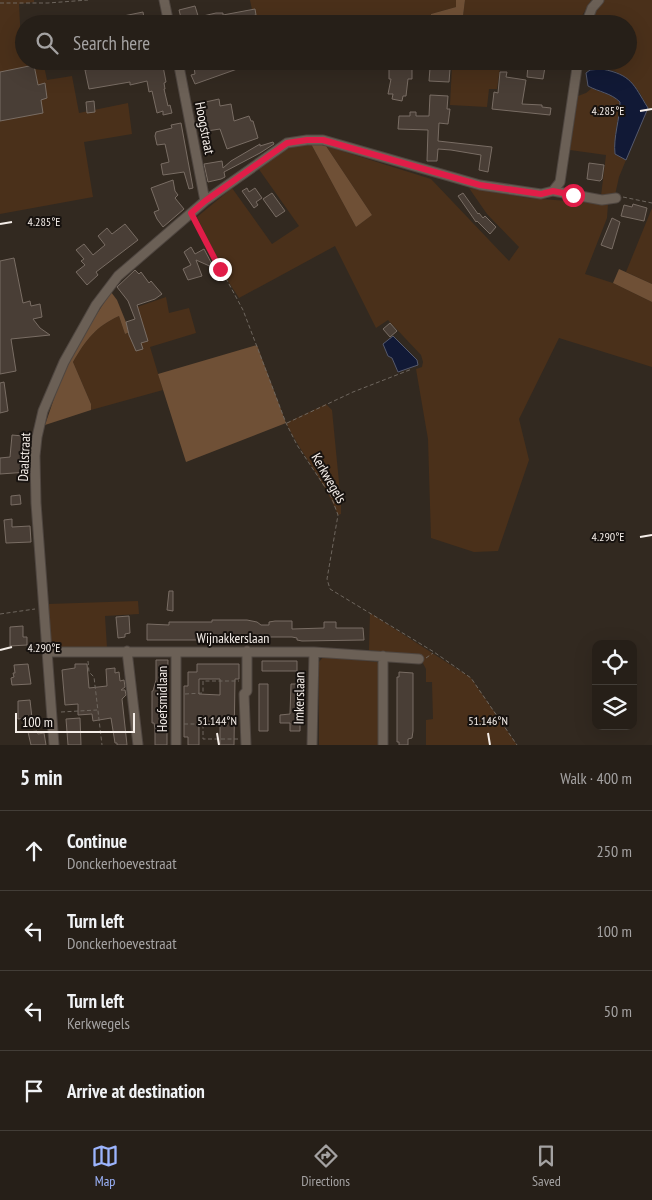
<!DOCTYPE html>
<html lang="en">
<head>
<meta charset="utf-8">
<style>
  body { margin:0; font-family:"PT Sans Narrow",sans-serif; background:#2e2721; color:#f1f3f6 }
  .controls { position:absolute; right:15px; bottom:15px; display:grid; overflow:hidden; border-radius:10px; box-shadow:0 5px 20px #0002 }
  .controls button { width:45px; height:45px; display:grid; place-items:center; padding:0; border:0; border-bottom:1px solid #423d37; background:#261f18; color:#f1f3f6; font:25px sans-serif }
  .scale { position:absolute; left:15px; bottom:12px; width:120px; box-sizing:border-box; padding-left:5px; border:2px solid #f5eee9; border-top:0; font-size:14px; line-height:18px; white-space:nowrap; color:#f5eee9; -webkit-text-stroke:4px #17120f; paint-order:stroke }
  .stop { position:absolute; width:15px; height:15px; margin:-11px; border:4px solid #e11d48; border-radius:50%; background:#fff }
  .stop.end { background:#e11d48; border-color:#fff; box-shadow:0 1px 5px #0008 }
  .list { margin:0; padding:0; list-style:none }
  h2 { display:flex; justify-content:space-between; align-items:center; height:65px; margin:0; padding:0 20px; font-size:21px }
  h2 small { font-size:16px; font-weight:400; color:#a4a2a2 }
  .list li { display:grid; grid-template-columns:32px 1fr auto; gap:15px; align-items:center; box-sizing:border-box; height:80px; padding:0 20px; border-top:1px solid #423d37 }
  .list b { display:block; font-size:19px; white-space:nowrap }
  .list p { margin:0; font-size:16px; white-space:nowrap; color:#a4a2a2 }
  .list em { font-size:16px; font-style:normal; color:#a4a2a2 }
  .icon { flex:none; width:28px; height:28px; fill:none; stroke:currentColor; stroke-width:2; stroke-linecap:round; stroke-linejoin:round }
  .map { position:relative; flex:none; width:652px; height:745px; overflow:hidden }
  .search { position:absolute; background:#261f18; box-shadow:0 5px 20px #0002; left:15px; right:15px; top:15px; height:55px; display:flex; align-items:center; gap:12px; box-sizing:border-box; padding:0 18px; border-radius:28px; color:#a4a2a2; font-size:19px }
  .sheet { height:385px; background:#261f18 }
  nav { display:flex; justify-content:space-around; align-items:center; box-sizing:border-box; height:70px; border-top:1px solid #423d37; background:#261f18; font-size:14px; color:#a4a2a2 }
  nav a { display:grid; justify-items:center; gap:2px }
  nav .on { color:#9cb4fd }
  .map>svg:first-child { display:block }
</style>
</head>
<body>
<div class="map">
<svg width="652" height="745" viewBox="0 0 652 745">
  <rect width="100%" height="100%" fill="#322920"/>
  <path fill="#4a301a" d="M0,0h34v2l-15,2 2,39h3v18h19l4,19 25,-4 7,37 49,-10 4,31 -48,8 9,55 -93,17z
    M250,0h206v7l-25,7 -1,10h-175z
    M465,0h126l-9,16 -2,8h-118z
    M604,0h48v108h-4l-9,-17 -24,-20 -13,-2 -12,1 -7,-4 -1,-5h46v-37h-39l3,-10z
    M457,61h44l-4,28h-8l-2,18 -37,-2 2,-39 4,1z
    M592,88c12,7 17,4 28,14 -1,17 -7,35 -5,51l11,7 -7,17 -4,18 -14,1 5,-41 -36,-5 8,-54 8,-3z
    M310,142l46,85 16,-12 -46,-69 105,33 78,82 10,-14 -32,-33 -18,-26 59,10 80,6 -1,14 -22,56 28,9 39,19v65l-93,-29 -40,81 10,41 -31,91 -24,1 -43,-14 -3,-99 -12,-70 6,-2 1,-5 -2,-7 -33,-35 -12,8 -41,-82 -96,52 -19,-29 -23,-52 35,-29 40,56 27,-18 -41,-58c17,-12 31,-23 52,-26z
    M652,208v76l-26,-12z
    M166,297l3,16 20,-5 7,25 -46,14 13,43 -72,20v-6l-18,-42c13,-22 22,-35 46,-46l6,18 19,-6 -7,-21z
    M326,404l6,6 9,93v11l-3,1c-13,-33 -36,-60 -52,-92z
    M138,601l1,13 -34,2 2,32c-17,0 -45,6 -57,-7l-2,-37z
    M370,613l101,65 46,67h-91v-25l7,-1 -1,-37h-6v-13l-7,-13 -50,-6z
    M323,657l54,5 3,6 -1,77h-60v-83z"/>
  <path fill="#6f5036" d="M456,0h9l-3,24h-32l1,-10 25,-7z
    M310,142l16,4 46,69 -16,12z
    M619,269l33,15v18l-39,-19z
    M111,292l6,8 13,32 -5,2 -6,-18c-24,11 -33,24 -46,46l18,42v6l-46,15 16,-47 19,-38z
    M257,345l29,78 -100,39 -28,-88z"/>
  <path fill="#111936" stroke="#55596c" d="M602,69c30,6 31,15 46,39l-22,52 -11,-6c-2,-17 5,-35 5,-52 -9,-9 -21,-10 -32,-16l-2,-13 4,-3z
    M393,336l24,24 1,5 -20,7 -6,-14 -4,-2 -5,-12z"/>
  <path fill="#493e36" stroke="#796d64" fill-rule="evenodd" d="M195,6l4,13 -17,3 -3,-12z
    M255,9l1,6 -19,4 1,2 -16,3 -17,-1 -2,-7 13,-3h7v2z
    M143,12l2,12h-46v-3z
    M92,16l1,8h-24v-4z
    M130,61h32l4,21 -2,1 1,6h-1l4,17 2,-1 2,8 -9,2v-4l-6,2 -5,-22 -3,1 -2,-11 -17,4v-3l-41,7 -4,-19z
    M193,61h19l1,7 18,-7h6l3,7 -45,16 -4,-9 4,-1z
    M389,61h23v18h-4l-2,17h-3l-1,5 -10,-2 1,-5h-5l3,-15h-2z
    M34,65l4,20 7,-2 2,15 -6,2 2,13 -43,8v-49z
    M528,65l17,2 -2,12 -16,-2z
    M430,68l20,1 -1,13 -20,-1z
    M500,72h7l-1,5 20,3 -4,24 20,1v2l9,1 -1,7 -58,-6 2,-17 4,1z
    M430,95l18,1 -1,13h3l-2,15 -9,-1 -1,18 54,6 -4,25 -9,-2 2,-15 -30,-5 -13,-1 -1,12h-10l1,-31 -30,-1 1,-13h11v-4h6v4h13z
    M219,99l1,7 11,-2 3,17 15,-5 2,5h2l5,17 -31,11 -7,-20 -13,2 -6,-28z
    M94,101l1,11 -8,1 -1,-11z
    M181,123l12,65 -4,1 -5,-17 -21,3 -2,-11 8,-2 -4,-18 -8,1 -2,-9 1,-4 16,-4 -1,-3z
    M273,142l1,2 -14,9 -36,19 1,5 -4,2 -13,3 -4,-18 18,-3 1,7 8,-7 29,-17v2z
    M589,163l15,2 -2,14 -2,2 -13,-2z
    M173,180l2,11 3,4 -3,3 9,11 -21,18 -6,-8 -3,-7 5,-2 -8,-22z
    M247,188l2,4 6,-4 7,10 -6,4 2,3 -4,3 -12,-17z
    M272,193l13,18 -9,6 -13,-18z
    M463,193l15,21 1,-1 4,5 2,-2 11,11 -6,7 -13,-13 -1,1 -18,-26z
    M633,204l14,4 -3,13 -23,-5 3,-11 8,2z
    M612,218l8,4 -8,27 -11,-4z
    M125,224l13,16 -42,32 2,3 -11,10 -11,-13 9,-7 -4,-4 3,-2 -8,-9 8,-6 9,11 12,-10 -7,-9 9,-8 5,6z
    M191,247l4,7 9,-5 10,19 -18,-8 6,16 -14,4 -5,-11 8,-4 -7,-13z
    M14,258l9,45 7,-2 1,5 9,-2 2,13 -9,2 7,9 10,7 -39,4 5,32 -16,3v-113z
    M135,270l4,4 2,-2 8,11 2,-2 11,13 -7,5 -18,6 11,36 -7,2 2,6 -7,2 -7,-16 -3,-13 9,-3 -7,-18 -11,-14z
    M390,323l7,8 -7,6 -7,-8z
    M4,382l4,29 -8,2v-30z
    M12,435l11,1 -2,24h6l1,12 -28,2v-16l10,-1z
    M20,495l1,9 -10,1v-9z
    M12,519v8l18,-1 1,16 -25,1 -2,-23z
    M169,591h4v20l-6,-1z
    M129,616l1,17 -5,1v3l-7,1 -2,-21z
    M212,620h35l10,2 4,3h8v-3l6,-1h17v8l32,-1v-6h12v6h27l1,12 -62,1 -5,-1v-2l-5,-1h-35l-41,1 -4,2h-65v-16l22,1v-3h43z
    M23,626v11h4v8l-17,1v-19z
    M156,660h12l-1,30h-3v37h3v18h-12v-16l-1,-6h-2v-32h1l3,-11z
    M262,661h35v10h-35z
    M28,664l3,20 -19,1 -1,-7 3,-1 -1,-4h2l-1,-8z
    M75,664h12l2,24 18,-2 -1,-17 9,-1v5l4,-1 1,9 4,-1 1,7 -4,3h4l1,5 -4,4 5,46h-10v-2h-2l-4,-25 -18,3 -1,-7 -14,1v-11l-13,1 -3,-35 13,-2z
    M197,664h42v15h-4l-1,66h-14v-21h-21v21h-11v-8h-4v-51h4v-14h9zM199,679h21v16l-21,-1z
    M399,672l14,1v58l-1,7 -4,1v6h-9v-3h-2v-65h2z
    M259,684h9v47h-9z
    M291,684h9v47h-10v-8h-10v-8l10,-1z
    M30,700l2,18 -14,1v-18z
    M80,718l1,27h-13l-2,-26z
    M37,731l1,3 6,-1 2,12h-15l-3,-13z"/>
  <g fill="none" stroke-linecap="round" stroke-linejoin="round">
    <g stroke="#4f4640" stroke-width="11">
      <path id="minor" d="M164,0l5,24
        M586,24l6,-16 7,-8
        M178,61l27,140
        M553,191l7,-9 18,-121
        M127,651l11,94
        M47,652h267l105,7
        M176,652v93
        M54,745l-18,-242 -1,-47 2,-19 6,-26 21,-49 32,-57 22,-29 87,-75 82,-58 20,-3h16l157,45 61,9 12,-3 49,9 14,-2
        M246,745l-2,-51 3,-3v-40
        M312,745l2,-93
        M383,745v-89"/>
    </g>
    <path stroke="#6e665e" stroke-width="1" stroke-dasharray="4 2.5" stroke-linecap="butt" d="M0,3h48l40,-3
      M623,197l29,6
      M195,221l48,89 43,113 11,22 34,51 7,19 -11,64 3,10 104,63 37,26 46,67
      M287,423l66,-31 59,-23
      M0,614l35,-5
      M426,658l7,-5
      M88,661l1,11 5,5 8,68
      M185,694l18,-1v-12h36
      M61,712l36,-2
      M184,724h19v15h35"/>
    <use href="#minor" stroke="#6b6056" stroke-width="9"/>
  </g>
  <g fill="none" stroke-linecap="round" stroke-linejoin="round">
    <path stroke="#e11d48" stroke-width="6" d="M220,269l-29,-56 14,-12 82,-58 20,-3h16l157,45 61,9 12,-3 20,4"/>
  </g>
  <path fill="none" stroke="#f5eee9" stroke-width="2" d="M640,111l12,-2M0,224l12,-2M640,537l12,-2M0,650l12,-3M217,733l2,12M488,733l2,12"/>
  <g text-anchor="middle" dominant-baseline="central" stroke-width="4" stroke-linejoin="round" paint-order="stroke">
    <g font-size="14" fill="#f5eee9" stroke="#17120f">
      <text transform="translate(205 128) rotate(79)">Hoogstraat</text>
      <text transform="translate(24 457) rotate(-87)">Daalstraat</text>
      <text transform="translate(329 478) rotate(60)">Kerkwegels</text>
      <text x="233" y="638">Wijnakkerslaan</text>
      <text transform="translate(299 698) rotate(-89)">Imkerslaan</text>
      <text transform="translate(162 699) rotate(-90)">Hoefsmidlaan</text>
    </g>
  </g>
  <g font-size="12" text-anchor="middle" fill="#f5eee9" stroke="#17120f" stroke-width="4" stroke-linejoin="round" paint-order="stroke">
    <text x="608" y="115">4.285°E</text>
    <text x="44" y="226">4.285°E</text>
    <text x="608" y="541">4.290°E</text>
    <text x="44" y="652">4.290°E</text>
    <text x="217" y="725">51.144°N</text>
    <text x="488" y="725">51.146°N</text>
  </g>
</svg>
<div class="controls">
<button><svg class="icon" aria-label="locate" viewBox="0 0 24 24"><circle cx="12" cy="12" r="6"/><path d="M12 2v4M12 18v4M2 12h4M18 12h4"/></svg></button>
<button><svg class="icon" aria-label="layers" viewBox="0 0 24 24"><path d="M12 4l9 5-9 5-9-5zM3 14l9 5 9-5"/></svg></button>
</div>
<div class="scale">100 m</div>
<div class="stop" style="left:573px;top:195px"></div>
<div class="stop end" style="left:220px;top:269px"></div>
<div class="search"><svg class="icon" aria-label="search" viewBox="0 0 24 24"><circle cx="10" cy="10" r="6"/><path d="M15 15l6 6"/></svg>Search here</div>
</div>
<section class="sheet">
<h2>5 min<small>Walk · 400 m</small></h2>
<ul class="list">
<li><svg class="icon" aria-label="ahead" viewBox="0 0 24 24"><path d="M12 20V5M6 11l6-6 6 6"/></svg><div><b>Continue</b><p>Donckerhoevestraat</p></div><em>250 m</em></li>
<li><svg class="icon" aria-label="left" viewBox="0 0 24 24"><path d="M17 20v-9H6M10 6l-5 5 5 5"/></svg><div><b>Turn left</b><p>Donckerhoevestraat</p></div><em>100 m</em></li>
<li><svg class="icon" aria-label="left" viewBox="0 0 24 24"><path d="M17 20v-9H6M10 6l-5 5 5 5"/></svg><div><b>Turn left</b><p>Kerkwegels</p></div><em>50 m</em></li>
<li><svg class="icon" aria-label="arrive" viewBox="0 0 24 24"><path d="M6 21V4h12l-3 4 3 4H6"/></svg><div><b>Arrive at destination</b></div></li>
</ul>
</section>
<nav>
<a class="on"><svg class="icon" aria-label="map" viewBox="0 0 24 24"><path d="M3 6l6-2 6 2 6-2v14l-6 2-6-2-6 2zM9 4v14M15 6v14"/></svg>Map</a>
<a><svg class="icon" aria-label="directions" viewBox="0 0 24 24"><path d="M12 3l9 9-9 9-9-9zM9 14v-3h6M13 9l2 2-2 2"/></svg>Directions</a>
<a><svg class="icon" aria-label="saved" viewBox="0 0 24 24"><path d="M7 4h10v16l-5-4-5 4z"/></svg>Saved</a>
</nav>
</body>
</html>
